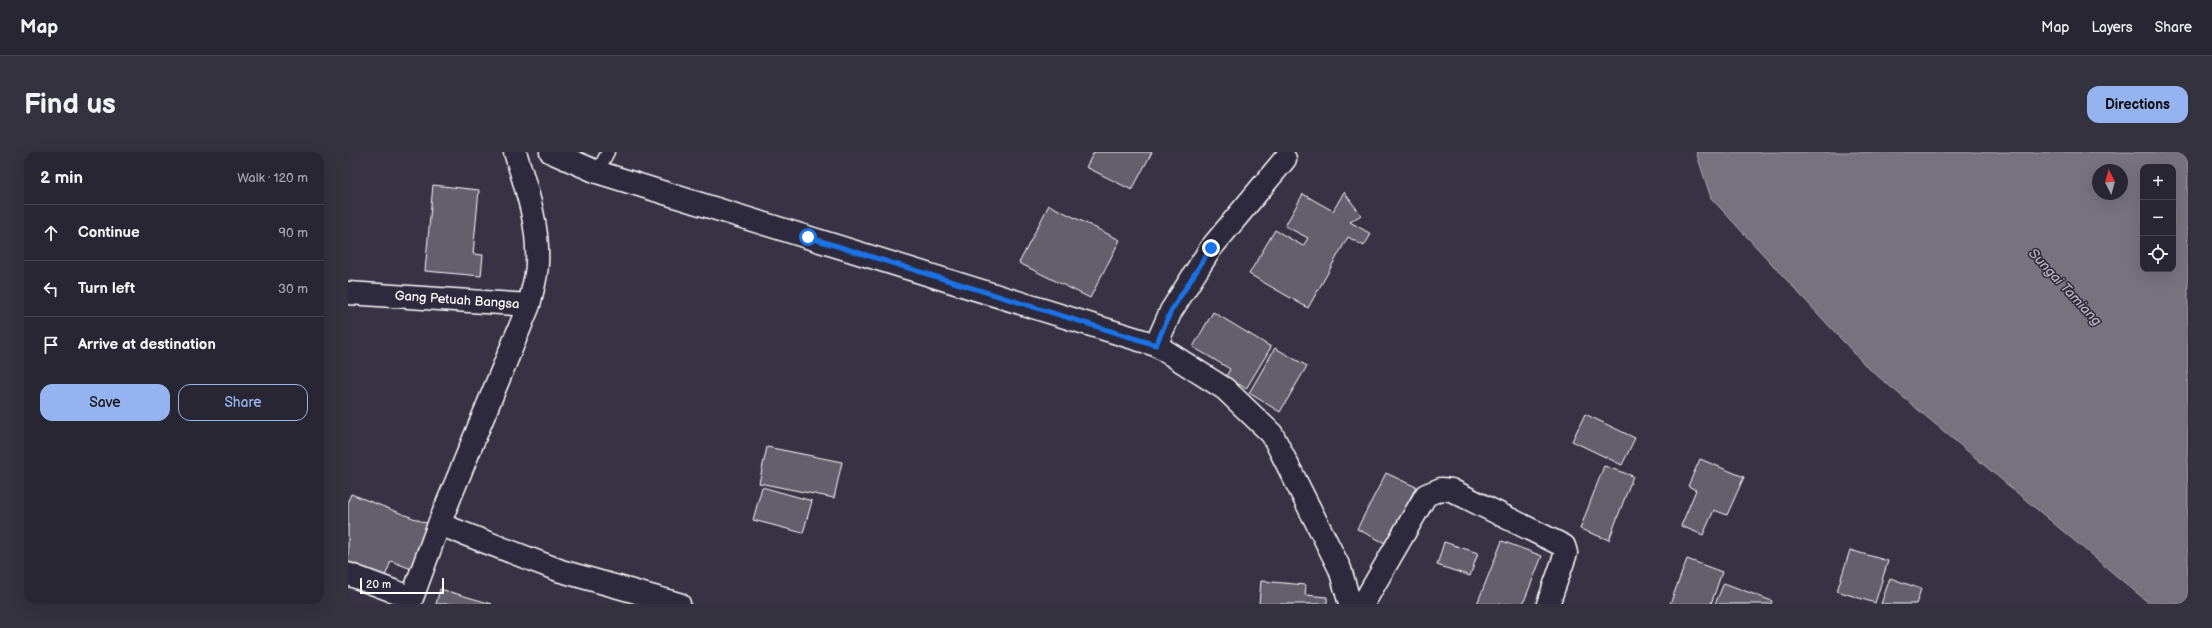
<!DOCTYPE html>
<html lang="en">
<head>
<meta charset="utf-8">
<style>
  body { margin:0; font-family:"Balsamiq Sans",sans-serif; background:#353240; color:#f1f3f6 }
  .controls { position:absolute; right:12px; top:12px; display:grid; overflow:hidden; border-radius:8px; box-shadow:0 4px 16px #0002 }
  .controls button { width:36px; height:36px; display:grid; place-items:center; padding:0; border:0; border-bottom:1px solid #45434f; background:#292634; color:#f1f3f6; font:20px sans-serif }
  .compass { position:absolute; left:1744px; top:12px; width:36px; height:36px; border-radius:50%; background:#292634; box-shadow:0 4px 16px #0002; rotate:354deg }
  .scale { position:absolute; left:12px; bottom:10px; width:84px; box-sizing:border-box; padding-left:4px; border:2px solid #fff; border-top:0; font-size:11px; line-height:14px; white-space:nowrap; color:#fff; -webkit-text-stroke:3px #2f2a3d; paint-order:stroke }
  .stop { position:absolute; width:12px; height:12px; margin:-9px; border:3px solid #1a73e8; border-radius:50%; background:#fff }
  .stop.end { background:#1a73e8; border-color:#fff; box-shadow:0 1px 4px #0008 }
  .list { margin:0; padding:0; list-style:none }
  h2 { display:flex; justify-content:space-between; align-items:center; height:52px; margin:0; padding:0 16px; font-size:17px }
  h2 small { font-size:13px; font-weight:400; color:#a5a5ac }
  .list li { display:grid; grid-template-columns:26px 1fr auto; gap:12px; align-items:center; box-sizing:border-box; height:56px; padding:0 16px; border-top:1px solid #45434f }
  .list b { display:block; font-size:15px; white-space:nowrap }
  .list em { font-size:13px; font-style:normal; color:#a5a5ac }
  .actions { display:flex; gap:8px; padding:12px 16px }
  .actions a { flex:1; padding:9px 0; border:1px solid #95b2f1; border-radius:12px; text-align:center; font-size:14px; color:#95b2f1 }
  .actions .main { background:#95b2f1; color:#111 }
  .icon { flex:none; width:22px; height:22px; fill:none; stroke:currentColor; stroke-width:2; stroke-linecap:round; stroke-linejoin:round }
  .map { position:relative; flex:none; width:1840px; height:452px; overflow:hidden; border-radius:12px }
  header { display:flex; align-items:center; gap:24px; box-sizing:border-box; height:56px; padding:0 20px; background:#292634; border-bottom:1px solid #45434f }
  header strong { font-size:19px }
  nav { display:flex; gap:22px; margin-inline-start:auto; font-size:14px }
  .intro { display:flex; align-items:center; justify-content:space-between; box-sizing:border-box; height:96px; padding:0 24px }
  h1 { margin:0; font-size:28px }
  .button { padding:10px 18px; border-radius:12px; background:#95b2f1; color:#111; font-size:14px; font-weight:700 }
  main { display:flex; gap:24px; padding:0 24px }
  aside { flex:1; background:#292634; border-radius:12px; box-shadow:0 4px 16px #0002 }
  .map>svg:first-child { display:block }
</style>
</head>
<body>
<header>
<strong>Map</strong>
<nav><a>Map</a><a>Layers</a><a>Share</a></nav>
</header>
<div class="intro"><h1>Find us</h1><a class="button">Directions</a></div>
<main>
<aside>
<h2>2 min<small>Walk · 120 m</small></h2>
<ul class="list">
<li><svg class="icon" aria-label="ahead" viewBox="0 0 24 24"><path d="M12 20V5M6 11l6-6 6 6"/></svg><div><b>Continue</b></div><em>90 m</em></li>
<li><svg class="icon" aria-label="left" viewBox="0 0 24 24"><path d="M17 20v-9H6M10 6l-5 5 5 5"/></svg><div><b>Turn left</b></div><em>30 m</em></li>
<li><svg class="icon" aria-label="arrive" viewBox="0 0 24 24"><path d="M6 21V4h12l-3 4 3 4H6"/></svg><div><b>Arrive at destination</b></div></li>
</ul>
<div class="actions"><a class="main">Save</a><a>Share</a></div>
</aside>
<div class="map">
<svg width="1840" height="452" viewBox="0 0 1840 452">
  <rect width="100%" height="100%" fill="#373345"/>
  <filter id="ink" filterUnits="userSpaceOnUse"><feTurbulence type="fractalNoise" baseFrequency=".025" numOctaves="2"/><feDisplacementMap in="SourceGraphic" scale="8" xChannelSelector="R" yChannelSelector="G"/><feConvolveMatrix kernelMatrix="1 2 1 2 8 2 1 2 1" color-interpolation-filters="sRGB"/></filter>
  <g filter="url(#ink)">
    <path fill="#76737f" stroke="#adabb2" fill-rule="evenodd" d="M1348,0h492v452h-38l-283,-237 -156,-169zM1795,15h30v102h-30zM1750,18h24v24h-24z"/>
    <path fill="#635f6d" stroke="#fff" d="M746,0h58l-20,38 -46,-23z
      M85,33l46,5 -6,64 10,1 -2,21 -56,-5z
      M996,40l17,23 -11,7 21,12 -7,12 -16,-9 -40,71 -59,-34 26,-44 28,16 5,-8 -23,-12 18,-32 30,17z
      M701,53l71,35 -30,58 -71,-35z
      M865,160l58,35 -25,42 -7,-5 -2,4 -13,-8 6,-11 -37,-22z
      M927,196l32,18 -27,46 -31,-19z
      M1237,262l50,24 -13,27 -50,-24z
      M419,295l75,15 -8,36 -75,-15z
      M1352,307l44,18 -17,38 -13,-5 -11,25 -22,-9 15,-36 -8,-4z
      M1256,314l29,10 -24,64 -29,-11z
      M1038,321l30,14 -29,57 -30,-15z
      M414,335l50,14 -9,32 -50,-13z
      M3,342l80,31 -17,45 -23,-9 -7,18 -36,-14v-64z
      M1154,389l40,15 -19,48h-46z
      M1096,390l34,11 -8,23 -33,-11z
      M1502,398l38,11 -13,42 -38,-12z
      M1339,407l35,13 -11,32h-41z
      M1542,426l31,11 -5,15h-35z
      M913,429l45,4 -1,10 22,2v7h-68z
      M1376,431l48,18 -1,3h-56z
      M92,437l52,15h-56z"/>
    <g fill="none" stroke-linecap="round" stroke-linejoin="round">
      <g stroke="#fff" stroke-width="15">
        <path id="lane" d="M249,20l11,-20"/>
      </g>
      <g stroke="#fff" stroke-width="25">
        <path id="street" d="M0,141l181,12c3,-14 8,-29 8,-42 2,-39 -11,-75 -22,-111
          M808,193l15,-34 40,-63 74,-89
          M91,372l122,47 118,33
          M0,422l64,24 -2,6
          M64,446l27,-74 90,-219
          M1015,452l63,-109 15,-6 10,1 113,56 2,7 -18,51"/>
      </g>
      <g stroke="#fff" stroke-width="25">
        <path id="secondary" d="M203,0l46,20 559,173 69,44 47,45 68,135 10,35"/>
      </g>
      <use href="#lane" stroke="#2f2a3d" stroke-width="12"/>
      <use href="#street" stroke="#2f2a3d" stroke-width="22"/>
      <use href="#secondary" stroke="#2f2a3d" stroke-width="22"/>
    </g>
  </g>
  <g fill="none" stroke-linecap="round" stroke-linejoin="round" filter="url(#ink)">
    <path stroke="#1a73e8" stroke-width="5" d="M460,85l348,108 15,-34 40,-63"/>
  </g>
  <g text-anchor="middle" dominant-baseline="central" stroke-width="3" stroke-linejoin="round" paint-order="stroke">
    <g font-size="13" fill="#fff" stroke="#2f2a3d">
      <text transform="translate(109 148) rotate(4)">Gang Petuah Bangsa</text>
    </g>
    <g font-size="14" font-style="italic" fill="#b4b2b9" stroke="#2f2a3d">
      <text transform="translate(1717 135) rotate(47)">Sungai Tamiang</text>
    </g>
  </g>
</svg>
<div class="controls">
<button>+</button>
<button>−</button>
<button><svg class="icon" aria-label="locate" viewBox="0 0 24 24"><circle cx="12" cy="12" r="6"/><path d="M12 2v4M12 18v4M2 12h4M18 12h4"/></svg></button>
</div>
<svg class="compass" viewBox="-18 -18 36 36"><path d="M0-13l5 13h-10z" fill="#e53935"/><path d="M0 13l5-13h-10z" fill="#a5a5ac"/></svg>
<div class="scale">20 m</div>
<div class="stop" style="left:460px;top:85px"></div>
<div class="stop end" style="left:863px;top:96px"></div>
</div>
</main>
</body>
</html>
